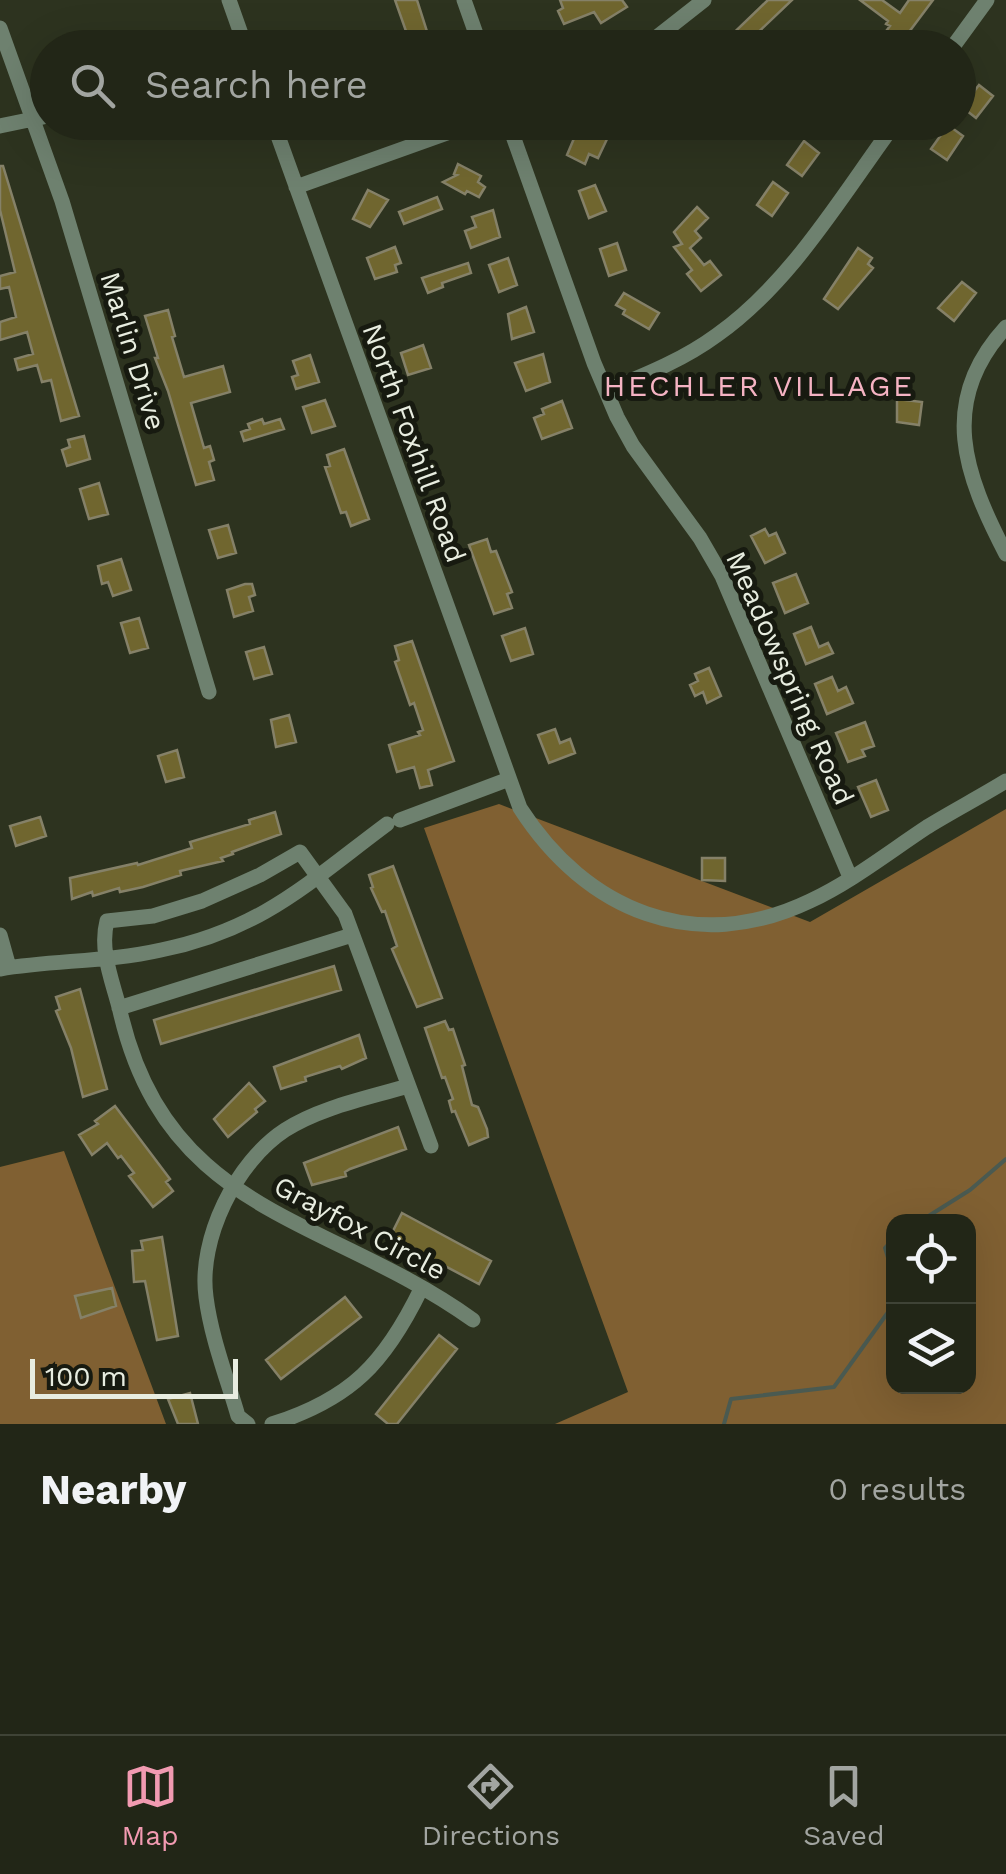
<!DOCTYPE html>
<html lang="en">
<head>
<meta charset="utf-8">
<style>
  body { margin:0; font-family:"Work Sans",sans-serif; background:#2a2e20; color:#f1f3f6 }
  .controls { position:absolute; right:30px; bottom:30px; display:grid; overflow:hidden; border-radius:20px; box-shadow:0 10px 40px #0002 }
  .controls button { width:90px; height:90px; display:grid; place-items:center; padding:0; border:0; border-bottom:2px solid #3f4336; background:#222617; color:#f1f3f6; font:50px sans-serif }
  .scale { position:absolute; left:30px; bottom:25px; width:208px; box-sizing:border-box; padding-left:10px; border:5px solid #e8ede0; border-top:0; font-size:28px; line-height:35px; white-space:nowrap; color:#e8ede0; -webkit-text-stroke:8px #171a10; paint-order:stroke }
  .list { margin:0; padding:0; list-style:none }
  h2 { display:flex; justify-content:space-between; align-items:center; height:130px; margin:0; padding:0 40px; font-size:42px }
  h2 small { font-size:32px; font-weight:400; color:#a2a5a1 }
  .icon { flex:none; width:55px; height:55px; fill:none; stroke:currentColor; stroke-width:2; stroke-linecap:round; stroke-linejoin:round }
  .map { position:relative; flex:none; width:1006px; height:1424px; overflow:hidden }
  .search { position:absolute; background:#222617; box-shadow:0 10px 40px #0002; left:30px; right:30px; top:30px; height:110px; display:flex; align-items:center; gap:25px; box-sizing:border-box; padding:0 35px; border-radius:55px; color:#a2a5a1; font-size:38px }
  .sheet { height:310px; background:#222617 }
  nav { display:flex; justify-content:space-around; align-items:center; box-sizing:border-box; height:140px; border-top:2px solid #3f4336; background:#222617; font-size:28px; color:#a2a5a1 }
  nav a { display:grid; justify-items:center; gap:5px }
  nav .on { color:#f19ab1 }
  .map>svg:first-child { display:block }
</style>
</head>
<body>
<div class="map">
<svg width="1006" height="1424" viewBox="0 0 1006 1424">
  <rect width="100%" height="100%" fill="#2d331f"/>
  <path fill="#806032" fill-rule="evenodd" d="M499,804l311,118 196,-113v615h-451l73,-32 -204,-564zM894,1222h74v164h-74z
    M64,1151l102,273h-166v-257z"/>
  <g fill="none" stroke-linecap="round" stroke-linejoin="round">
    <path stroke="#4a5a51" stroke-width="4" d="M919,1222l51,-32 36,-31
      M894,1238l-9,10 9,29
      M724,1424l7,-25 103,-12 60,-83"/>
  </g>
  <path fill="#70662f" stroke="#858168" stroke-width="2.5" d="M395,0h22l14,44 -19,4z
    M560,0h62l5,7 -26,16 -7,-11 -30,12 -6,-13 5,-3z
    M768,0h24l-44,42 5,6h-35z
    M860,0h22l18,13 9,-13h24l-36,48h-24l17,-22 -4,-2 2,-3z
    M979,85l14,11 -17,22 -14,-11z
    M581,122l18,8 -1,3 10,4 -10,21 -9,-4 -4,10 -18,-9z
    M948,125l15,11 -16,24 -16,-11z
    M804,141l15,12 -17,23 -15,-11z
    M458,164l23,12 -3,6 7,5 -6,10 -12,-6 -2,3 -22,-12 14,-7 -3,-1z
    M0,166h3l76,250 -18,5 -10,-41 -9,2 -5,-17 -19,5 -3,-11 18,-5 -6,-22 -27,8v-18l16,-5 -7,-30 -9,2v-13l15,-4 -15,-62z
    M773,182l15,11 -16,23 -15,-11z
    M595,185l11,26 -17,7 -10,-27z
    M368,190l20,10 -18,27 -17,-8z
    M437,197l5,12 -38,15 -5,-12z
    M697,207l11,11 -13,13 6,7 -11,10 14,17 6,-4 11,14 -20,16 -14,-17 5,-4 -18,-23 8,-3 -8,-12z
    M493,210l7,27 -29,11 -6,-17 11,-4 -4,-10z
    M617,243l9,27 -17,6 -9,-27z
    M395,247l6,16 -6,2 2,7 -22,7 -8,-21z
    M858,248l14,10 -4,6 5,4 -35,41 -14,-10z
    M508,258l9,27 -18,7 -10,-27z
    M468,263l3,10 -29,10 1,4 -15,6 -6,-15z
    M962,282l14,11 -22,28 -16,-13z
    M624,293l35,20 -10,16 -26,-15 2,-4 -9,-5z
    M526,307l8,25 -22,7 -4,-25z
    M168,310l7,26 -3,1 12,40 39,-11 7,26 -39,11 13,45 6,-2 4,14 -5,2 5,18 -18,5 -28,-94 -13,-33h3l-13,-42z
    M423,345l8,23 -23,7 -7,-22z
    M543,354l7,28 -24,9 -11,-28z
    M310,355l9,27 -23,7 -4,-12 6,-2 -5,-14z
    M897,399l25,3 -3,23 -22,-3z
    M325,400l10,26 -23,7 -9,-26z
    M562,401l10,27 -30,11 -8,-21 10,-4 -2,-5z
    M262,419l2,5 16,-5 4,10 -40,12 -3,-9 9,-3 -2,-5z
    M84,436l6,23 -23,7 -5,-16 8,-3 -2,-7z
    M344,449l25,70 -18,7 -5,-14 -5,1 -16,-46 5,-1 -3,-11z
    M99,483l9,31 -19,5 -9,-30z
    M228,525l8,28 -18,5 -9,-28z
    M765,529l4,7 7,-3 9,20 -20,10 -14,-27z
    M487,539l4,13 5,-1 16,41 -5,2 5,14 -18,6 -25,-69z
    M121,559l10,31 -18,6 -5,-14 -6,2 -4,-18z
    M796,574l12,29 -23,10 -12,-30z
    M245,584h7l3,11 -6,2 4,14 -19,6 -7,-27z
    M139,618l9,30 -18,5 -9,-30z
    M811,627l8,20 9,-4 5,10 -27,11 -12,-30z
    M525,628l8,26 -22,7 -9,-25z
    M412,641l42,120 -26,9 4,15 -12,3 -6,-21 -17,5 -8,-27 31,-10 -2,-3 5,-2 -9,-27 -4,2 -15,-43 4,-2 -4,-14z
    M264,647l8,27 -18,5 -8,-27z
    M709,668l12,28 -14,7 -4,-11 -8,4 -5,-11 8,-4 -3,-7z
    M832,677l6,14 8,-4 7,16 -26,11 -12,-30z
    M289,715l7,27 -20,5 -5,-27z
    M865,722l9,24 -12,4 3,6 -17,6 -12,-29z
    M555,729l5,14 10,-4 5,14 -26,10 -11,-28z
    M177,750l7,27 -18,5 -8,-26z
    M876,780l12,30 -17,7 -13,-30z
    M275,812l6,22 -49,18 1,2 -12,4 2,3 -43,10 1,4 -38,12 -23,5 -1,-4 -26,8 -1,-4 -20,7 -2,-21 67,-15 1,2 54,-17 -2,-6 60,-18 -1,-4z
    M40,817l6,19 -30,10 -6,-20z
    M702,858h23v23l-23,-1z
    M393,866l49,132 -25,9 -25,-58 5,-3 -12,-35 -3,1 -11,-24 2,-1 -4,-12z
    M334,966l7,24 -180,54 -7,-24z
    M80,989l27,100 -24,8 -12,-49 -15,-37 4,-2 -4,-12z
    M445,1021l4,9 4,-1 12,36 -3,1 10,39 6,2 9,22 1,8 -19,8 -14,-34 -3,1 -3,-11 4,-2 -8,-22 -3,1 -17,-50z
    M359,1035l7,23 -24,11 -2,-3 -35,11 1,4 -25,8 -7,-22z
    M249,1083l16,18 -10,8 2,3 -29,25 -14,-18z
    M115,1106l55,73 -4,3 7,9 -20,16 -24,-31 5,-3 -13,-17 -3,2 -11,-15 -15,12 -13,-20 19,-11 -3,-3z
    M398,1127l8,22 -56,20 -5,3 1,4 -34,9 -8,-22z
    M402,1213l89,48 -12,23 -89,-47z
    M162,1237l16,99 -21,4 -12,-59 -11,1 -2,-31 11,-1 -2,-9z
    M112,1288l4,18 -35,12 -6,-22z
    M345,1297l16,20 -80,62 -15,-19z
    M439,1335l18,14 -60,75h-9l-12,-10z
    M190,1393l8,31h-20l-10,-25z"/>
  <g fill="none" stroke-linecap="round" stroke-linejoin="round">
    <path stroke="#6e816f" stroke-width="15" d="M229,0l17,48
      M464,0l17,48
      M0,28l62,173 147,491
      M643,48l61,-48
      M952,48l35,-48
      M273,122l247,686c66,103 175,148 290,93 41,-19 79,-49 117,-74 26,-16 53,-30 79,-46
      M508,122l86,241 23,54 16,29 67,92 22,38 128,301
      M0,126l48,-10
      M296,187l182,-65
      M1006,327c-69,75 -41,148 0,227
      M606,391c39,-16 77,-31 111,-56 75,-53 125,-140 179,-213
      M400,820l109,-41
      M0,935l9,32
      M0,969c53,-9 108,-7 161,-19 100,-20 148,-68 226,-126
      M119,1008l233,-73
      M431,1146l-86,-232 -45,-62 -40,23 -58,26 -49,15 -46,5c-8,30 6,61 13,90 47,205 208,205 353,309
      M248,1424l-10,-8c-11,-38 -27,-79 -32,-119 -8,-58 30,-135 79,-167 36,-23 83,-32 123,-44
      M272,1424c79,-25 113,-61 149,-135"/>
  </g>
  <g text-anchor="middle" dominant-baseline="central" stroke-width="10" stroke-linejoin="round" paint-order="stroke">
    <g font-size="28" fill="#e8ede0" stroke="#171a10">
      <text transform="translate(133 351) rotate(73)">Marlin Drive</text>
      <text transform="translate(414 443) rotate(70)">North Foxhill Road</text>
      <text transform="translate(790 678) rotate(66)">Meadowspring Road</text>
      <text transform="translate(360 1228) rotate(28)">Grayfox Circle</text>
    </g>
    <g font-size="30" letter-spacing="2.5" fill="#f5b3c3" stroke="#171a10">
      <text x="759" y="385">HECHLER VILLAGE</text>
    </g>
  </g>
</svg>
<div class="controls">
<button><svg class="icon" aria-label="locate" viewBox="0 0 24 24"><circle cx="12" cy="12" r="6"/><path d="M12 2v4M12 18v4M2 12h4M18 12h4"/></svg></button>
<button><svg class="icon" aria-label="layers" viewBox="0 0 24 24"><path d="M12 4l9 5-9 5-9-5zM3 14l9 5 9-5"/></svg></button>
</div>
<div class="scale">100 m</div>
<div class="search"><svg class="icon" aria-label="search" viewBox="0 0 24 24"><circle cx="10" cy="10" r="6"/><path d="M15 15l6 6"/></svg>Search here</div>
</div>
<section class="sheet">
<h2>Nearby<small>0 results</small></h2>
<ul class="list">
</ul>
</section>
<nav>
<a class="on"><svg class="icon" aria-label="map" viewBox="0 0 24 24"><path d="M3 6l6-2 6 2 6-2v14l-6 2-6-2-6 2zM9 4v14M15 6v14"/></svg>Map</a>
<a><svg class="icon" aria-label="directions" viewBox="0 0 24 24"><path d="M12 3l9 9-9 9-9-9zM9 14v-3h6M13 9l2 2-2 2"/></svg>Directions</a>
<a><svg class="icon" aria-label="saved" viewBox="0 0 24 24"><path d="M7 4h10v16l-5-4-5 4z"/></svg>Saved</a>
</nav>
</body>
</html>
